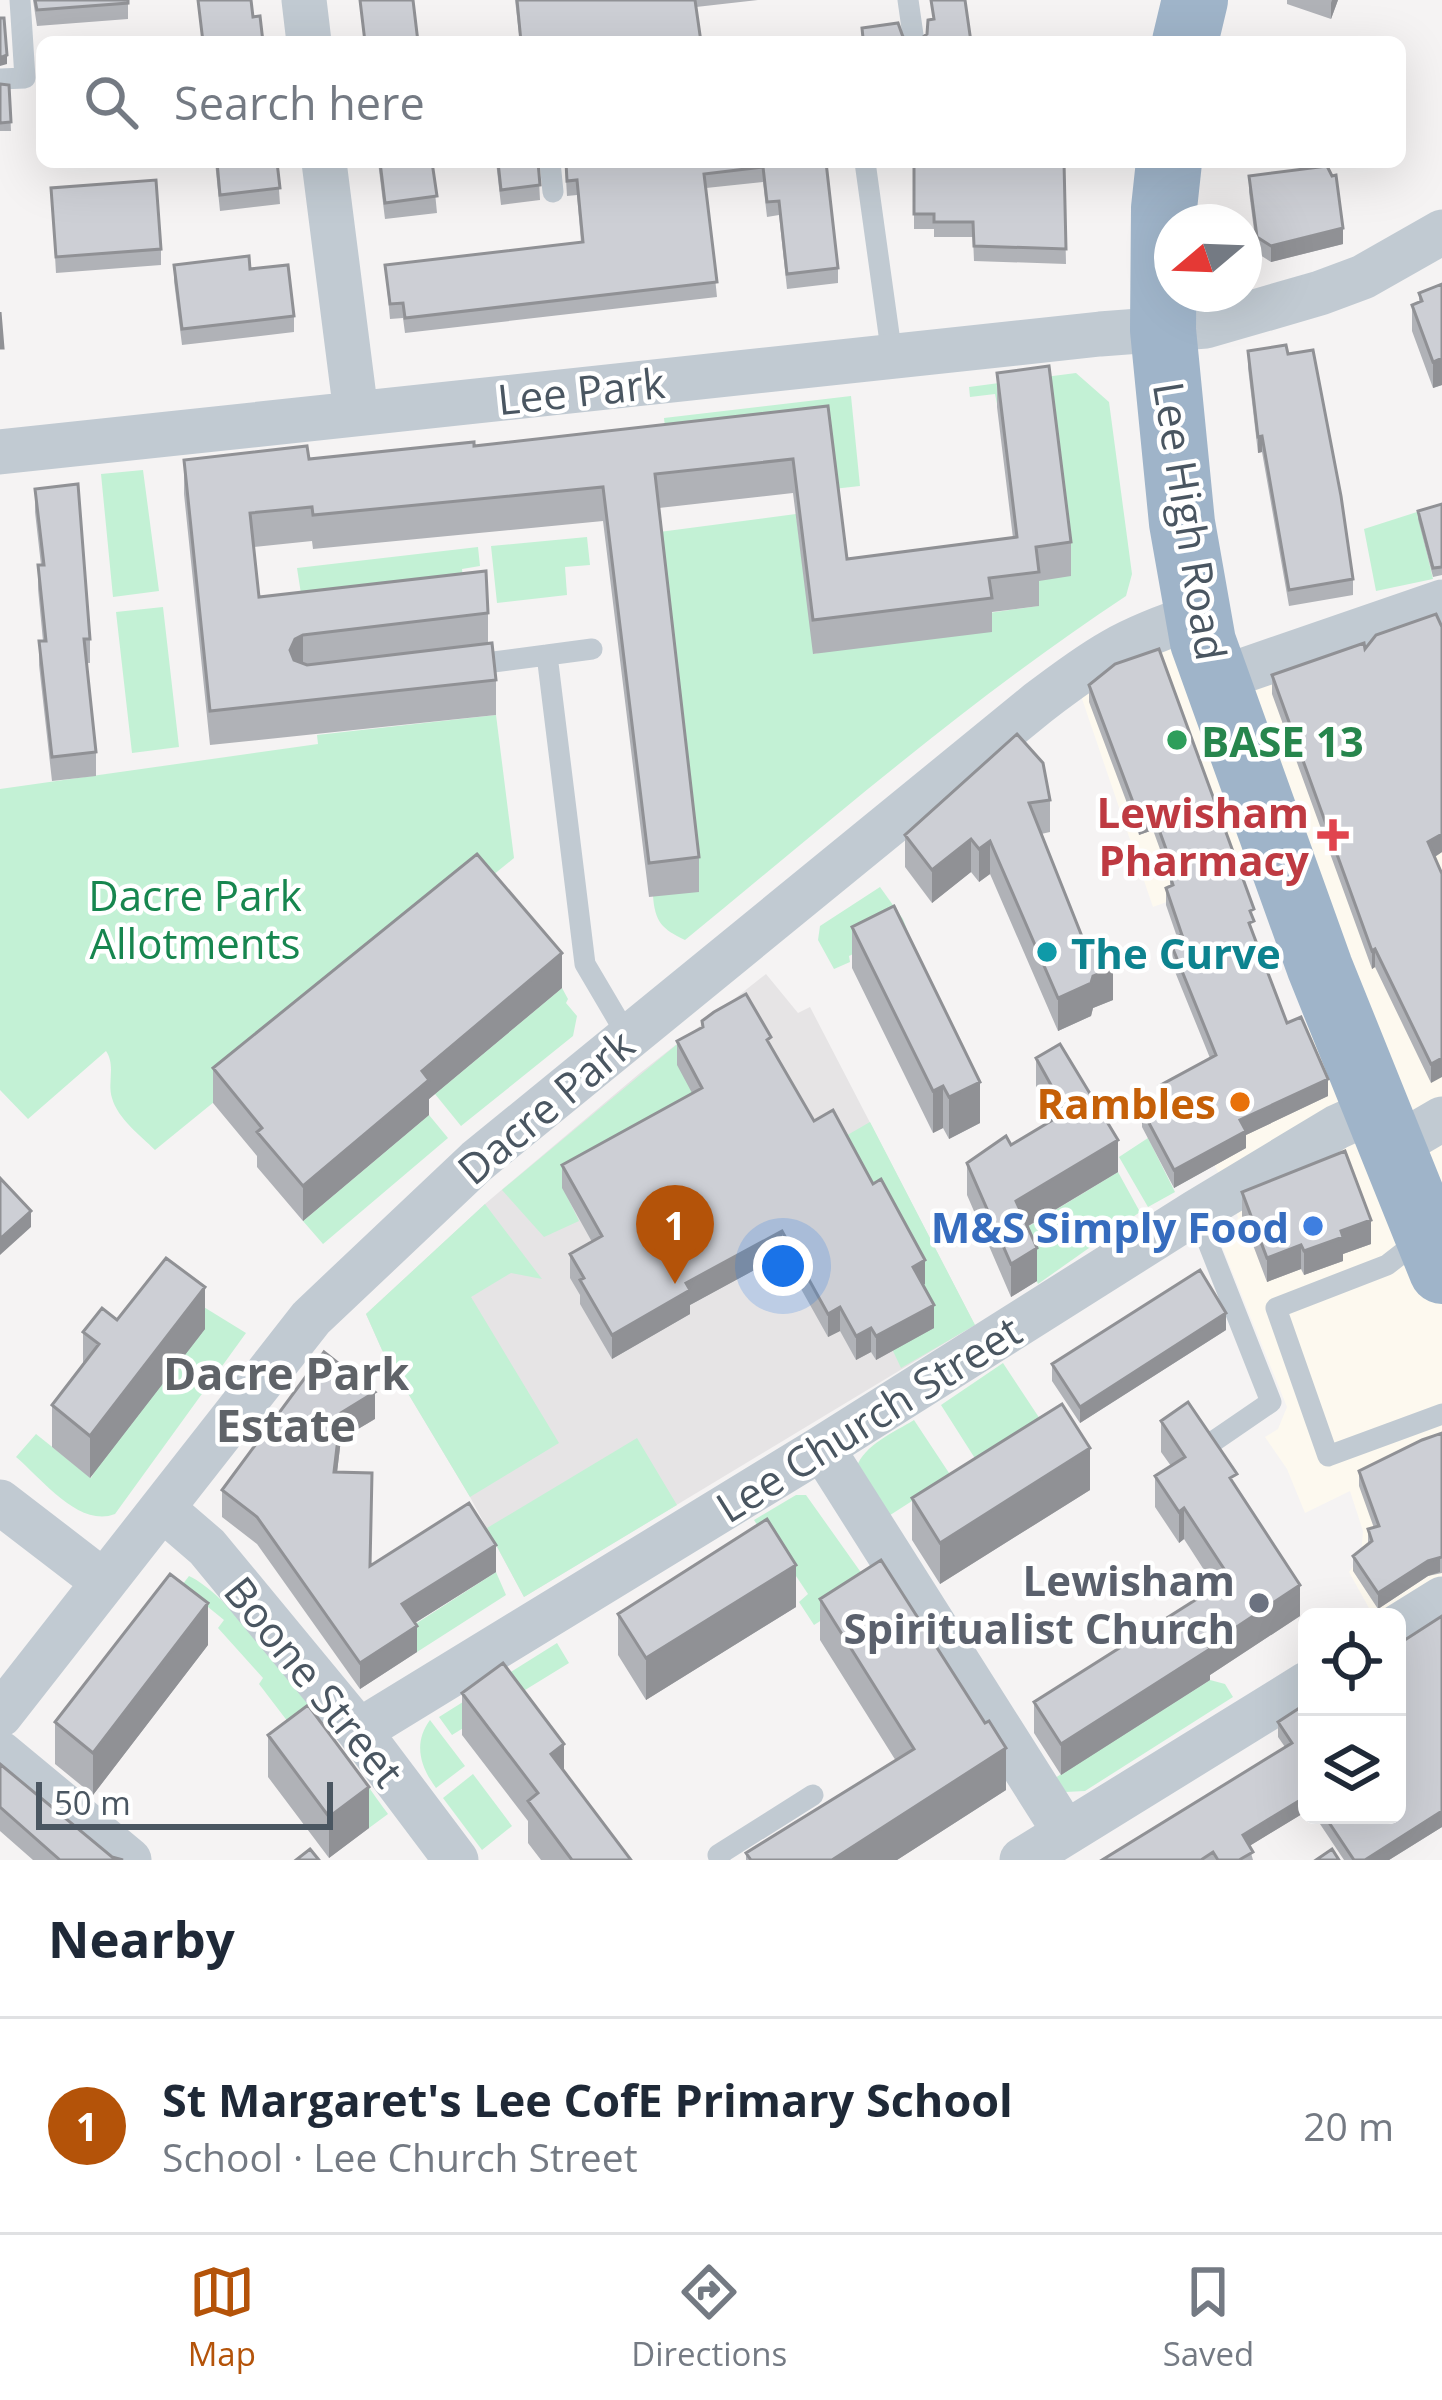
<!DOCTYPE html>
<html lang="en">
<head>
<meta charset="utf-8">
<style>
  body { margin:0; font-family:"Open Sans",sans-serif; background:#f2f2f3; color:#1f2937 }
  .controls { position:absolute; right:36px; bottom:36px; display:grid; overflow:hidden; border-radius:18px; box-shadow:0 12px 48px #0002 }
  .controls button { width:108px; height:108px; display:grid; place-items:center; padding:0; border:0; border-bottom:3px solid #e0e1e3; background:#fff; color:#1f2937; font:60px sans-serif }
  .compass { position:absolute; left:1154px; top:204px; width:108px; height:108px; border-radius:50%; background:#fff; box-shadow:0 12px 48px #0002; rotate:251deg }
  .scale { position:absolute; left:36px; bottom:30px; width:297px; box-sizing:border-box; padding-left:12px; border:6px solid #4a5661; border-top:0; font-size:33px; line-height:42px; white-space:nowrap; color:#4a5661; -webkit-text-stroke:9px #fff; paint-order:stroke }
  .you { position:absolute; left:783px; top:1266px; width:42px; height:42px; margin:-30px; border:9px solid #fff; border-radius:50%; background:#1a73e8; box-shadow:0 0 0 18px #1a73e833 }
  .badge { display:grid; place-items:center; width:78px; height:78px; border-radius:50%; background:#b45309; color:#fff; font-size:39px; font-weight:700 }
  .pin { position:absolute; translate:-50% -99px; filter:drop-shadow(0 3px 6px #0008) }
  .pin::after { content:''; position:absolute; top:63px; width:42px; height:36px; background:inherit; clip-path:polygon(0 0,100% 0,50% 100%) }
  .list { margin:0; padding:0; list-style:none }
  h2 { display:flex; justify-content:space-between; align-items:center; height:156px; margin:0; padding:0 48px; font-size:51px }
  h2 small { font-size:39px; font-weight:400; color:#747a83 }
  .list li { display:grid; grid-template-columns:78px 1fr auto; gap:36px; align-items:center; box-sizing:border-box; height:216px; padding:0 48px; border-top:3px solid #e0e1e3 }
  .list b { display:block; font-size:45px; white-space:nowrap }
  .list p { margin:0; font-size:39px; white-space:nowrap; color:#747a83 }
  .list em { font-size:39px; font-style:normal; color:#747a83 }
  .icon { flex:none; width:66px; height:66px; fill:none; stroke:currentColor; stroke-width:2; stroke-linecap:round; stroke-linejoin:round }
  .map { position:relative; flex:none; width:1442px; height:1860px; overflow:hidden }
  .search { position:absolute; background:#fff; box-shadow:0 12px 48px #0002; left:36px; right:36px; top:36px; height:132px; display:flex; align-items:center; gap:30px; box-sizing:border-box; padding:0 42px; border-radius:18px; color:#747a83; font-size:45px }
  .sheet { height:372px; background:#fff }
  nav { display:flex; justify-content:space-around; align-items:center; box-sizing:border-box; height:168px; border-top:3px solid #e0e1e3; background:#fff; font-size:33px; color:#747a83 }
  nav a { display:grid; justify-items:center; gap:6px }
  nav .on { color:#b45309 }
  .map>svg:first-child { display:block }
</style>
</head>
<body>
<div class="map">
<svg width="1442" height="1860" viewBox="0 0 1442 1860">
  <rect width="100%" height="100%" fill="#f5f3f3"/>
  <path fill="#fdf9ef" d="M1199,643l18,59 145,-53 80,195v862l-56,-89h-12l-25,-45 12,-17 2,-24 -13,-40 -45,22 -18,-44 -22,-32 13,-8 9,-22 -68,-168 19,-21 -4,-15 -60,-116 69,-35 71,-27 -57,-156 -104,38 -74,-217 61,-38z"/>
  <path fill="#e6e4e5" d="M766,974l32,39 12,-6 165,318 -451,272 -54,-100 -88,-147 -16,-36 119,-110 155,-131z"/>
  <path fill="#c3f1d5" d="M1076,373l33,29 23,172 -6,22c-156,103 -297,226 -441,344 -23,-11 -30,-18 -32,-44l46,-5 -93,-352 190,-25 18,140 175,-41 49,-7 -43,-212 -25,3 -1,-10z
    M851,396l9,90 -27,3 -165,-31 -4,-40z
    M143,470l16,121 -46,6 -12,-123z
    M1417,512l16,67 -57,12 -12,-62z
    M587,537l3,28 -25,2 2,28 -70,8 -6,-57z
    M478,547l2,19 -18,3 2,23 -158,34 -9,-58z
    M163,607l16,140 -47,6 -16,-141z
    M496,715l18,143 -359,292c-15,-15 -37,-31 -43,-52 -5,-16 4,-32 -6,-47l-78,68 -28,-29v-301l318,-45 -1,-9z
    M880,887l23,32 6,16 -19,9 -4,-6 -37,18 1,6 -16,7 -16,-29 2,-14z
    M562,988l6,11 -2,4 11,13 -4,20 -112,90 -26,-32z
    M732,1001l14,16 -32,116 -151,55 16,33 -35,16 -42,-47 185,-154 19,-5 -3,-7z
    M429,1115l19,23 -125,106 -20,-23z
    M870,1122l105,203 -74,43 -8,-17 -56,-210z
    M1148,1138l27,54 -27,15 -29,-50z
    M1118,1172l22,40 -102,72 -22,-50z
    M485,1204l57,75 -31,-6 -40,24 88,146 -89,54 -88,-147 -16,-36z
    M194,1301l52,32 -131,181c-36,14 -73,-35 -99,-57l20,-23 55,44z
    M1003,1363l37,56 -64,41 -35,-55z
    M914,1420l37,56 -67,43 -28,-51c9,-24 37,-35 58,-48z
    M637,1438l40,67 -153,92 -37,-69z
    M796,1495h10l66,93 -58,37 -15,-23 9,-8 -36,-54 -4,2 -14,-22z
    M496,1572l10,23 -89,57 -14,-20z
    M189,1576c54,25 159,184 199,238l-19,14 -110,-144 4,-6 -45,-50 6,-8 -27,-22 -21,-5z
    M557,1643l12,20 -117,72 -13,-18z
    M1210,1680l15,4 8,13 -148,94 -20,1 -10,-14z
    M430,1720l35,46 -29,22c-16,-22 -23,-45 -6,-68z
    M473,1774l39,52 -30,24 -39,-52z"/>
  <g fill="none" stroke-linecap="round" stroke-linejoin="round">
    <path stroke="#c1cad2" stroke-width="21" d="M908,0l6,42
      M0,79l25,-1 -5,-78
      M550,162l3,30
      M865,162l27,194
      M547,655l45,-6
      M470,665l77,-10 38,309 43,73
      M1196,1212l75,190 -57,39
      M1423,1237l-36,28 -111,43 52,148 114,-42
      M720,1860l-2,-5 95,-60"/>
    <path stroke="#c1cad2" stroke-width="45" d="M304,0l5,42
      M324,162l32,251
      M0,452l1100,-118 106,-8 114,-33 43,-16 79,-45
      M1216,680l226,-78
      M1394,1147l48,-28
      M822,1448l243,384
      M0,1502l104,80
      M164,1510l43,37 152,184 97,129
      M1397,1627l45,-28
      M0,1715l311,-397 166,-157 561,-458c59,-45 87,-64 159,-87
      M359,1731l463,-283 374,-236 141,-85 42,-19
      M0,1753l129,107
      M1022,1860l285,-176"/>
    <path stroke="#9fb4c9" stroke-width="66" d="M1185,42l10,-42
      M1169,162l-5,46 -1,122 19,193 21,119 117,326 122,303"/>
  </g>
  <path fill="#b0b2b7" d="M33,0h95v19l-91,7z
    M515,0h243l-62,7 5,35h-181z
    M1287,0h51l-7,19 -44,-15z
    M0,84l9,1 2,46h-11z
    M215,162h62l3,42 -60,7z
    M378,162h54l5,51 -52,6z
    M496,162h42l2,38 -39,5z
    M565,162h261l12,106v15l-51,6 -8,-74 -12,2 -4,-35 -57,6 11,109 -312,36 -2,-15 -13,1 -5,-54 196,-23 -4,-47 -10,1z
    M914,162h150l2,102 -92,-3 -1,-24h-39v-8h-20z
    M1249,176h83l11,68 -72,18 -14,-9 -8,-61z
    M51,188l110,61v16l-105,8z
    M174,265l76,4 44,47v16l-112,13 -8,-64z
    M1442,284v101l-9,3 -21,-57v-26l7,-3v-9z
    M1248,351l105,228v16l-64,11 -27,-154 -4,1 -10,-85z
    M997,373l74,169v34l-32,5v25l-47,6v20l-179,22 -20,-161 -134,15 40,349v35l-50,5 -46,-376 -290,28 -1,-8 -59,6 6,50 229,16v30l8,37v35l-286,30 -26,-251v-34l125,-1 165,-13 354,-40 19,153 166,-21 -16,-131z
    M35,489l55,150v24h-4l10,89v24l-44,5 -13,-116v-24h4l-5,-52v-24h3l-6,-53z
    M1442,504v71l-9,2 -15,-58v-8z
    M1442,627v225l-7,5 -4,226 -56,-116 -3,2 -100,-275v-19z
    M1089,685l165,251 33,87 41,73 -82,39v13l-72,40 -32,-61v-17l17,-9v-15l51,-28 -41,-101v-18l8,-2 -11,-32v-17l4,-1v-10l-17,-47 -14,5 -50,-133z
    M1017,734l33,66v32l-9,2 44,110 28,56 -20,8 -2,8 -33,15 -68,-157 -11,8 -8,-10 -39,31 -27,-36v-32z
    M852,927l128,196 -31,16 -6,-11 -10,5 -81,-165z
    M562,988l-133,111v16l-126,106 -46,-54v-11l-44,-53v-35z
    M677,1041l94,6 43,74 111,163 -2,1 11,43 -58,32 -5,-8 -15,8 -16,-29 -12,6 -46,-82 -92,50v9l-78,45 -32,-55v-9l-10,-17v-24l22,-12 -30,-54v-23l130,-72 -15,-28z
    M1036,1058l82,114 -91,55 10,54 -26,16 -44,-102v-32l44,-18 41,-25 -16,-29z
    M1242,1192l129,52 -28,10v7l-39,14 -3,-6 -34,13 -25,-66z
    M117,1320l88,9 -115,149 -38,-31v-42l31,-40v-33z
    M1226,1330l-146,93 -28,-42v-17z
    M375,1419l-34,20 -4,33 33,93 126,7 -81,51 2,29 -57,37 -103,-145 -35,-27v-27z
    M1161,1421l76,67 63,128 -90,59v5l-149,95 -27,-42v-31l181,-115 -31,-48 -5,4 -24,-36v-31l16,-10 -10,-14z
    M1442,1433v140l-14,3 -50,33 -25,-38v-15l15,-12v-15l6,-1 -15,-42v-15z
    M1090,1490l-150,94 -28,-44v-42z
    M820,1599l165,124 21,67 -109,70h-151v-7l150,-92 -76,-121z
    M796,1607l-150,93 -28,-45v-41z
    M1442,1616v211l-53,33h-45l-30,-45h83z
    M208,1645l-115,150 -38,-31v-42z
    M462,1693l102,78 67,89h-90l-13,-17v-22l-66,-86z
    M1307,1703v108l-58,35 4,14h-151l183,-113 -7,-10v-15z
    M268,1735l101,93 -40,30 -61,-81z
    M0,1764l112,93 11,3h-90l-33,-29z"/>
  <path fill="#909195" d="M1332,0h6l-7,19v-16z
    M7,55v9l-7,2v-8z
    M1343,228v16l-72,18v-16z
    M1442,358v27l-9,3v-26z
    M1262,436v16l-4,1v-16z
    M303,635v34l-13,16v-35l5,-11z
    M1153,813v17l-14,5v-17z
    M1442,834v18l-14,9v-19z
    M971,839v33l-39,31v-33z
    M990,841v33l-11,8v-33z
    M1375,949v18l-3,2v-18z
    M562,953v35l-133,111v16l-126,106v-35l119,-115z
    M1113,968v32l-20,8 -2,8 -33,15v-33l35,-22z
    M1442,1058v19l-11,6v-19z
    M1328,1079v17l-82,39v13l-72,40v-18l66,-50z
    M980,1082v41l-31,16v-42z
    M943,1086v42l-10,5v-42z
    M1118,1140v32l-102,61v-32z
    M31,1211v16l-31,28v-16z
    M1371,1220v24l-28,10v7l-39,14v-24l37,-20z
    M782,1231v24l-92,50v9l-78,45v-24l74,-52z
    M1301,1245v24l-34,13v-24z
    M1037,1248v33l-26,16v-33z
    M925,1260v24l-12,6v-23z
    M205,1287v42l-115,149v-42z
    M934,1305v23l-58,32v-24z
    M840,1307v24l-12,6v-23z
    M1226,1313v17l-146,93v-16z
    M871,1328v24l-15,8v-24z
    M375,1392v27l-34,20 -7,59v-26l7,-59z
    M1090,1448v42l-150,94v-41z
    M1184,1508v31l-5,4v-31z
    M496,1545v27l-94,59v-27z
    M1440,1557v15l-12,4 -50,33v-16l50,-32z
    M796,1565v42l-150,93v-42z
    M1300,1585v31l-90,59v5l-149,95v-31z
    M208,1603v42l-115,150v-42z
    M417,1626v26l-57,37v-26z
    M564,1744v42l-13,-32z
    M1006,1748v42l-109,70h-65z
    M369,1787v41l-40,30v-41z
    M1307,1796v15l-64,39v-15z
    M1442,1811v16l-53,33h-24z"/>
  <path fill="#cdcfd5" stroke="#909195" stroke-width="3" d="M35,0h93v3l-91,7z
    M198,0h53l2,17 7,-1 3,26h-60z
    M360,0h53l5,42h-53z
    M517,0h178l6,42h-180z
    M931,0h34l6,42h-143l35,-4 -1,-10 36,-5 5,14 14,5 10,-8 1,-14 6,-1z
    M0,18h4l3,37 -7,3z
    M0,84l9,1 2,37 -11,1z
    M217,162h60l3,26 -60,7z
    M380,162h52l5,34 -52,7z
    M498,162h40l2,23 -39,5z
    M566,162h260l12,106 -51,6 -8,-73 -12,1 -4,-35 -59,7 13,108 -312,36 -2,-15 -13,1 -5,-39 198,-23 -6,-62 -10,1z
    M914,162h150l2,87 -92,-3 -1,-24h-39v-8h-20z
    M1327,166l5,10 4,-1 7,53 -72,18 -14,-9 -8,-61z
    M156,180l5,69 -105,8 -5,-69z
    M249,256l1,13 38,-4 6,51 -112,13 -8,-64z
    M1442,284v74l-9,4 -21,-57 10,-4 -3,-8z
    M0,312l3,36h-3z
    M1286,345l2,9 25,-4 28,146 12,83 -64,11 -27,-154 -4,1 -10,-86z
    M1049,366l22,176 -35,5 3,25 -50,6 3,20 -179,22 -20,-161 -138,15 44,383 -50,6 -46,-376 -290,28 -1,-8 -62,6 9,84 227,-26 2,42 -185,22 -8,4 -5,11 4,10 13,5 185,-22 4,37 -286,31 -26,-251 123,-14 2,13 165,-17v4l354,-40 19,153 170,-22 -20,-164z
    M78,484l12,155h-6l12,113 -44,5 -13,-116h7l-8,-76h6l-9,-76z
    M1442,504v63l-9,1 -15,-57z
    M1436,614l6,13v207l-14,8 14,32v184l-11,6 -56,-115 -3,2 -100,-276 92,-32 1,6 11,-14z
    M1159,649l95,260 -4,2 4,10 -5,2 17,45 21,55 14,-6 27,62 -88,41 6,11 -72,39 -32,-60 23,-12 -6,-12 57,-31 -47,-116 13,-4 -16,-47 7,-3 -3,-9 5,-2 -22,-61 -14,5 -50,-133 26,-21z
    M1017,734l26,29 7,37 -21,3 56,141 16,-6 12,30 -20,8 -2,7 -33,15 -68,-157 -11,8 -8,-10 -39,31 -27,-35z
    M477,854l85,99 -140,118 7,9 -126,106 -46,-54 5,-4 -49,-60z
    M894,906l86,176 -31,15 -6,-11 -10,5 -81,-164z
    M746,994l25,43 -4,3 47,81 19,-11 40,74 8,-5 44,81 -12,7 21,38 -58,31 -5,-8 -15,8 -16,-29 -12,7 -46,-83 -96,52 4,7 -78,45 -32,-55 4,-2 -14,-24 32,-18 -40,-71 140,-77 -25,-47 26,-14 -1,-6 12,-9z
    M1060,1044l58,96 -102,61 21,47 -26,16 -44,-101 39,-27 5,9 55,-33 -30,-54z
    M1345,1151l26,69 -30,11 2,6 -39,14 -3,-6 -34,13 -25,-66z
    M0,1178l31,33 -31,28z
    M166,1258l39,29 -115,149 -38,-31 47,-61 -16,-12 19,-24 15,12z
    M1200,1270l26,43 -146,94 -28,-43z
    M324,1352l51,40 -34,21 -7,59 38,1 -2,93 99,-63 27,42 -94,59 15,22 -57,37 -103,-146 -35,-27z
    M1188,1402l49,72 -7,4 70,107 -92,61 2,3 -149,95 -27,-42 196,-124 -46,-70 -5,4 -24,-36 30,-19 -24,-36z
    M1062,1404l28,44 -150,95 -28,-45z
    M1442,1433v124l-14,4 -50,32 -25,-37 19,-15 -4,-12 11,-3 -20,-55 63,-31z
    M767,1519l29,46 -150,93 -28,-44z
    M881,1560l104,163 4,-2 17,27 -174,112h-81l-5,-7 168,-104 -94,-150z
    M170,1574l38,29 -115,150 -38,-31z
    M1442,1616v195l-77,49h-11l-30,-45h73v-170z
    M503,1663l61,81 -13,10 80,106h-59l-44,-59 10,-8 -76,-100z
    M1307,1703v93l-64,39 10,17 -14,8h-21l-5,-8 -12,8h-99l190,-117 -14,-21z
    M308,1705l61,82 -40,30 -61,-82z
    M0,1764l112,93 11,3h-63l-60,-53z
    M310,1849l9,11h-23z
    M1332,1849l7,11h-23z"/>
  <circle fill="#2e9e5b" stroke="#fff" stroke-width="4.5" cx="1177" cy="740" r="12"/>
  <path fill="#e0444e" stroke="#fff" stroke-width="4.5" d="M1327 817h12v12h12v12h-12v12h-12v-12h-12v-12h12z"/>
  <circle fill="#0f9aa8" stroke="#fff" stroke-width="4.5" cx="1047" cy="952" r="12"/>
  <circle fill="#e8710a" stroke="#fff" stroke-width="4.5" cx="1240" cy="1102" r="12"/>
  <circle fill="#3f7fe0" stroke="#fff" stroke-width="4.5" cx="1313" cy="1226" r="12"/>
  <circle fill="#6b7280" stroke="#fff" stroke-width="4.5" cx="1259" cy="1603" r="12"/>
  <g text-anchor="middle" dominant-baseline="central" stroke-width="9" stroke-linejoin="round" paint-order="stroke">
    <g font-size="42" fill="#4a5661" stroke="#fff">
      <text transform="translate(581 390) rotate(-6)">Lee Park</text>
      <text transform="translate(1191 521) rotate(81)">Lee High Road</text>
      <text transform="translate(545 1106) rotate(-40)">Dacre Park</text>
      <text transform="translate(868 1418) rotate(-32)">Lee Church Street</text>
      <text transform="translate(315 1681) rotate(51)">Boone Street</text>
    </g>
    <g font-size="42" font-weight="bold" fill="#27864d" stroke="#fff" text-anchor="start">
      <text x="1201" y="740">BASE 13</text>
    </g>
    <g font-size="42" font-weight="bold" fill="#be3a42" stroke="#fff" text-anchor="end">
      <text x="1309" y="811">Lewisham<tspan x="1309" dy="48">Pharmacy</tspan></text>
    </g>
    <g font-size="42" fill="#17864f" stroke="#fff">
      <text x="195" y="894">Dacre Park<tspan x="195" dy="48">Allotments</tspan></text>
    </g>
    <g font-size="42" font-weight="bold" fill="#0d838f" stroke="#fff" text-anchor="start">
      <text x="1071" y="952">The Curve</text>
    </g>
    <g font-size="42" font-weight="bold" fill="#c56008" stroke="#fff" text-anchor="end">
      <text x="1216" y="1102">Rambles</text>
    </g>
    <g font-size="42" font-weight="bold" fill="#366cbe" stroke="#fff" text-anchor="end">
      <text x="1289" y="1226">M&amp;S Simply Food</text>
    </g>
    <g font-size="42" font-weight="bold" fill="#5b616d" stroke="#fff" text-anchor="end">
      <text x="1235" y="1579">Lewisham<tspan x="1235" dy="48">Spiritualist Church</tspan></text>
    </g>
    <g font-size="45" font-weight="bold" fill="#5f6368" stroke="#fff">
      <text x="286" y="1372">Dacre Park<tspan x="286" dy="52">Estate</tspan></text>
    </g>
  </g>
</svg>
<div class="controls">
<button><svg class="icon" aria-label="locate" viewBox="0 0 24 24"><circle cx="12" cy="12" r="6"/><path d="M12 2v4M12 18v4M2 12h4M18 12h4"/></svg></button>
<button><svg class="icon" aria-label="layers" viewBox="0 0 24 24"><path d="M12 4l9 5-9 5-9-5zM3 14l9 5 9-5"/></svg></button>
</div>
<svg class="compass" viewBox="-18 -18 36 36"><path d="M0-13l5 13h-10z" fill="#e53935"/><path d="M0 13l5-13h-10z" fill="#747a83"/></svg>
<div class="scale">50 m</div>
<div class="you"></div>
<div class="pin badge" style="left:675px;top:1284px">1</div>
<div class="search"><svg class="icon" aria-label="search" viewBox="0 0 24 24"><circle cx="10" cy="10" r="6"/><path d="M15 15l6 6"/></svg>Search here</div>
</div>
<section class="sheet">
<h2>Nearby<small></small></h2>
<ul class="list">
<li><span class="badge">1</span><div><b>St Margaret's Lee CofE Primary School</b><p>School · Lee Church Street</p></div><em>20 m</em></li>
</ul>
</section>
<nav>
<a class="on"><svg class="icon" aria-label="map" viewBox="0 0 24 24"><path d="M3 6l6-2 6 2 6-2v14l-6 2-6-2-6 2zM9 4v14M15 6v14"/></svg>Map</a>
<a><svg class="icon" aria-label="directions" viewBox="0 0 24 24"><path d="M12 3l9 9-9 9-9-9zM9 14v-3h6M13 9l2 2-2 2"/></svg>Directions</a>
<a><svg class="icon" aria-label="saved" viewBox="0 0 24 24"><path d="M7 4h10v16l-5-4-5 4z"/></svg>Saved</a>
</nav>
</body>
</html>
